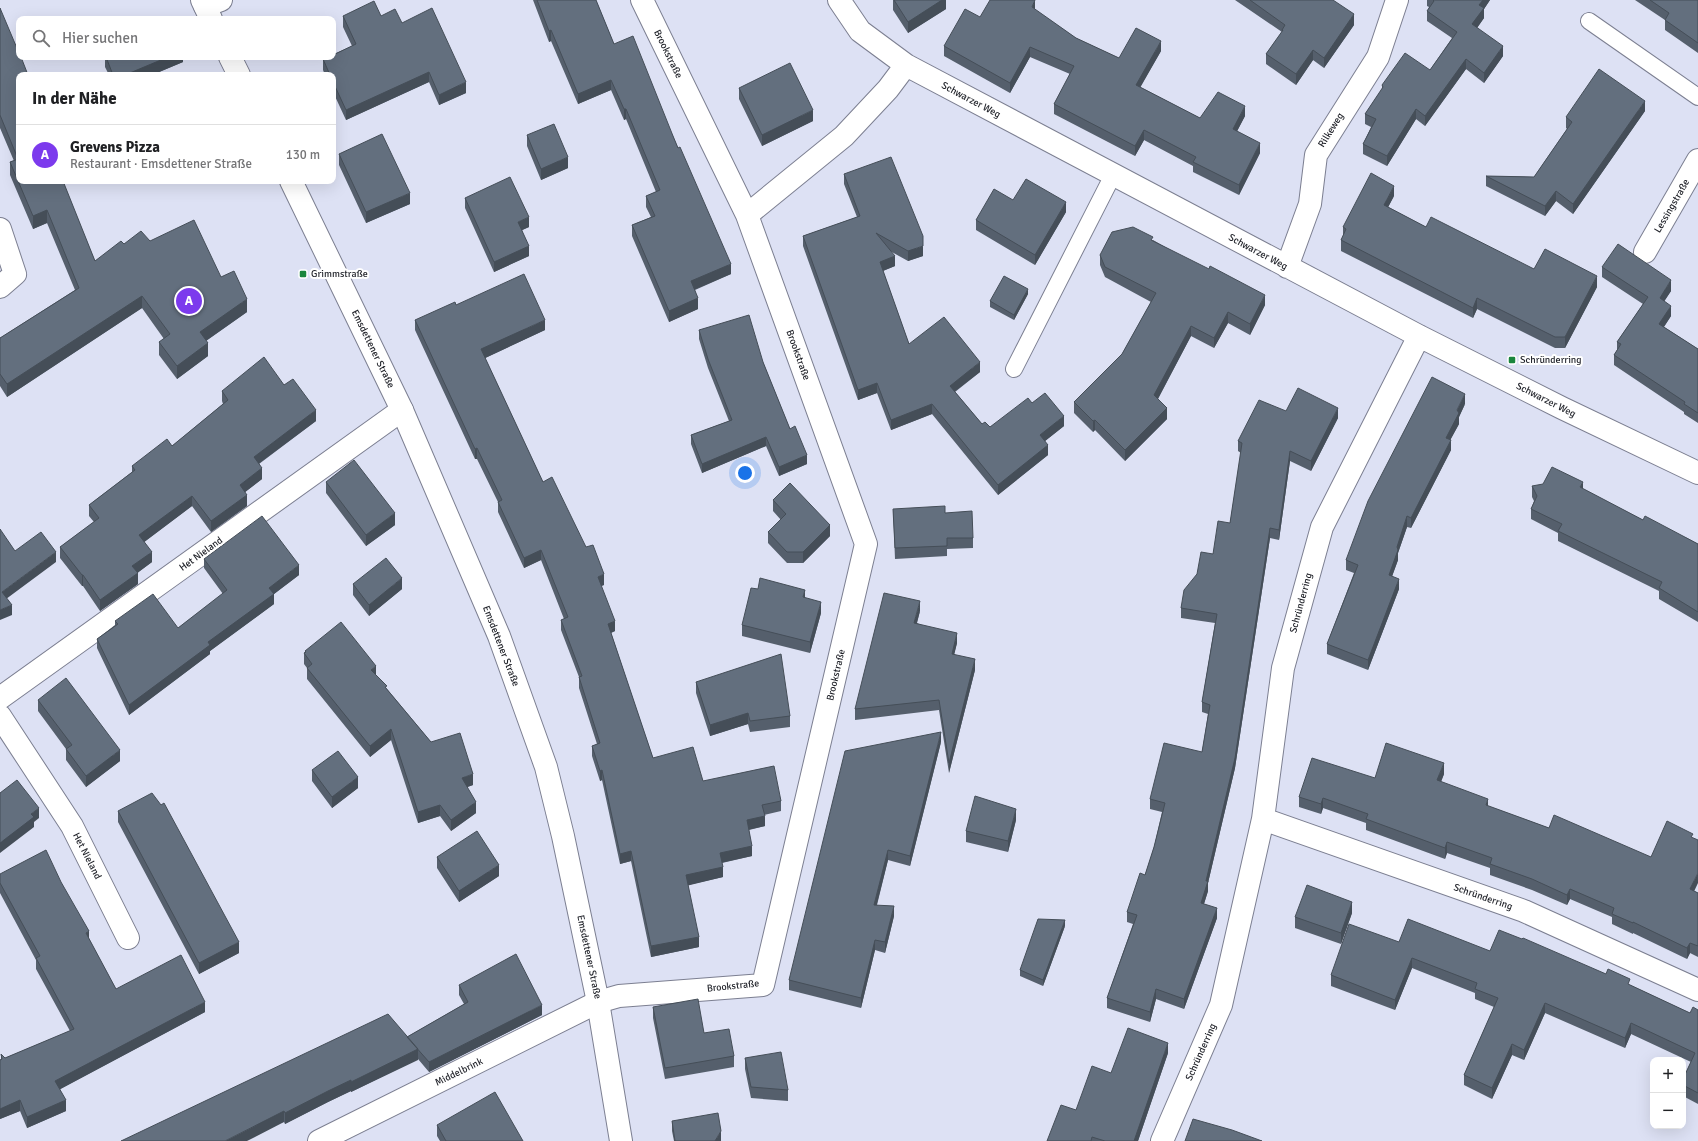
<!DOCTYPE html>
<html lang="de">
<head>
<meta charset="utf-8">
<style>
  body { margin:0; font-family:Signika,sans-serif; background:#f6f6f6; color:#202124 }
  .controls { position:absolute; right:12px; bottom:12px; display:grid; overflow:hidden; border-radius:8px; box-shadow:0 4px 16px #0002 }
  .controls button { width:36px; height:36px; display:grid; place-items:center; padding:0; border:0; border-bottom:1px solid #e0e0e0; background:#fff; color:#202124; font:20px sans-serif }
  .you { position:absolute; left:745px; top:473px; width:14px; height:14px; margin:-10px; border:3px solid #fff; border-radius:50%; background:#1a73e8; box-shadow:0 0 0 6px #1a73e833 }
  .badge { display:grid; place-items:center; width:26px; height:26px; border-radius:50%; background:#7c3aed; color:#fff; font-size:13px; font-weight:700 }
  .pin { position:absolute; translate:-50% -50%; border:2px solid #fff; box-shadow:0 1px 4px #0006 }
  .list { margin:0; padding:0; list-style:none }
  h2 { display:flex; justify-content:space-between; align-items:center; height:52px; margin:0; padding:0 16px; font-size:17px }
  h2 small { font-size:13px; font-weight:400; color:#757577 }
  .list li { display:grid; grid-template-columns:26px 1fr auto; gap:12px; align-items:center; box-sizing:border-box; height:60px; padding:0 16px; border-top:1px solid #e0e0e0 }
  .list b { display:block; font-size:15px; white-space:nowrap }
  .list p { margin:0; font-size:13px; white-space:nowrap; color:#757577 }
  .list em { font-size:13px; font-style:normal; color:#757577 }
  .icon { flex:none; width:22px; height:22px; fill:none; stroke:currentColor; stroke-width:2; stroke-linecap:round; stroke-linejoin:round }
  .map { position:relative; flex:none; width:1698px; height:1141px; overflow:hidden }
  .search { position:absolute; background:#fff; box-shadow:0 4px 16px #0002; left:16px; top:16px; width:320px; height:44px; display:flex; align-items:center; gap:10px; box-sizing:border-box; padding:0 14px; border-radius:8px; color:#757577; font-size:15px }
  .panel { position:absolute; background:#fff; box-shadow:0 4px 16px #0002; left:16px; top:72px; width:320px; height:112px; border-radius:8px }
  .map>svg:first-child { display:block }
</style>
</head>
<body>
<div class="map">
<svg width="1698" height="1141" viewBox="0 0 1698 1141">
  <rect width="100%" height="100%" fill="#dde1f4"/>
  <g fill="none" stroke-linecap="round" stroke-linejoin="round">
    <g stroke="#7c7f91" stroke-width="18">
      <path id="lane" d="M1589,21l109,76
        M1014,369l99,-194"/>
    </g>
    <g stroke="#7c7f91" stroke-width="24">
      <path id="street" d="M642,0l105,215
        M839,0l21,31 46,34 513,271 143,72 136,65
        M205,6l16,-6
        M0,229l15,45 -15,13
        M1645,252l53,-92
        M1287,267l23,-63 6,-49 62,-98 19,-57
        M0,698l402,-288
        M0,716l72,110 56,112
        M1263,819l261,92 174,79
        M319,1141l279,-139 21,-6 144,-11 103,-441 -119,-329 97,-79 44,-47 18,-24
        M1162,1141l59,-136 42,-186 20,-151 39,-141 97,-191"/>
    </g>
    <g stroke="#7c7f91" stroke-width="24">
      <path id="secondary" d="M202,0l9,19
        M230,57l9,18
        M291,181l111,229 97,226 47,131 17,69 35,166 23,139"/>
    </g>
    <use href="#lane" stroke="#fff" stroke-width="16"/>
    <use href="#street" stroke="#fff" stroke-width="22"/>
    <use href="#secondary" stroke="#fff" stroke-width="22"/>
  </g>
  <path fill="#555f6c" d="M533,0h63l18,44 59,92 58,138 -36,16 3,19 -29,13 -37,-86v-11l19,-8 -5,-10v-11l10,-4 -30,-73 -2,1 -13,-30 -33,14 -27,-63 -2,1z
    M893,0h53v9l-38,24 -15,-23z
    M1235,0h98l21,25 -30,43 -11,-8 -17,25 -30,-21v-10l16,-22z
    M1427,0h63l-6,9v9l-7,10 26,28 -19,27 -18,-14 -41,57 -9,-7 -29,47 -24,-12v-10l8,-17 -6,-3v-10l17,-25v-4l48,-15 22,-32 -25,-17v-10l2,-4 -2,-1z
    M1635,0h63v53l-33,-23v-10z
    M0,8l19,67 76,186 29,-17 26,-3 71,36 26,35 -41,29 2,15 -31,23 -18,-24v-13l5,-3 -22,-31 -135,89 -7,-11v-48l75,-48 -28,-67 -14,6 -23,-54v-13l4,-1 -14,-33z
    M1035,10l41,28 43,20 42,-7 -21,36 60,31 45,-2 -8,15 23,22 -21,42 -46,-23v-6l-49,-26 -9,16 -81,-42v-10l16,-30 -40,-17 -20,36 -66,-37v-10z
    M343,16h38l21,7 64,70 -27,12 -10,-23 -83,38 -13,-28v-17h-8l-2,-5v-11l29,-13 -9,-19z
    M105,57h78v5l-31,13h-43l-4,-8z
    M739,88l74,33 -51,25 -23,-47z
    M1645,111l-72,103 -17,-13 -11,15 -59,-30v-10l48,1 33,-48 -1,-1v-11z
    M527,135l41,33 -27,12 -14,-34z
    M339,154l71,50 -44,19 -27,-58z
    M844,174l79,82 -15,5 -18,-10 5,15 -12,5 26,73 71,28 -25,20 27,32 8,3 42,-24 32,23 -19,15 3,14 -50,40 -66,-81 -41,16 -14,-37 -19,7 -55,-154v-10l54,-19 -13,-33z
    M1394,196l-6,11 38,20 108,42 63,18 -32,61h-10l-78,-39 -4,9 -132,-67v-11l2,-4v-9z
    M465,198l64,29 -7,3 7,26 -35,16 -29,-64z
    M1013,200l53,12 -31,53 -59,-35v-10z
    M1153,240l112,65 -15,30 -22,-12 -14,25 -23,-12 -33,63 9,20 -42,42 -30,-31 -2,2 -19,-19v-11l48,-48 29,-52 -46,-25 -5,-12v-10z
    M1602,267l69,24 -7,10 7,15 -7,11 34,22v74l-14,-9v-2l-70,-47v-10l3,-5v-8l26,-38 -41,-27z
    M1028,294l-14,26 -24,-13v-6z
    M415,320l130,10 -60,28 58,124 43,65 18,38 -3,1 14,45 -4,2 42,125 50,23 78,20v10l-17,4 1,11 -16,4 3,26 -30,7 1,14 -35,8 11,62 -48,10 -20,-96 -11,3 -18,-84 -2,1 -8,-25v-10l5,-2 -18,-56v-11l-18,-47v-10l3,-1 -23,-59 -17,8 -26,-56v-10l-21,-43h-2l-60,-129z
    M699,330l64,32 27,67 17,35 -28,12 -13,-30 -64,27 -11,-29v-9l38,-14 -21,-53 -9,-29z
    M284,385l32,36 -57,43 3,15 -17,13 2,14 -36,26 -19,-26 -48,36 8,20 -15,11 1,11 -38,27 -17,-25h-1l-22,-28v-11l34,-25 -5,-6v-11l43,-33v-6l40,-20 51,-42 -1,-3v-10z
    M1465,404l-6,13v7l-9,16 1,10 -40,78 -4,-1 -9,26v7l-6,16 7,13 -31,81 -41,-16v-10l27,-71 -8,-3v-10z
    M1286,411l52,7 -27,53 -21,-10 -11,79 -9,-2 -35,230 -27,115v8l-4,13 13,14 -33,91 -28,-10 -6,23 -43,-14v-10l26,-74 -6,-2v-10l18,-37 9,-28 8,-35 -12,-3v-10l52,-47 6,-38 -6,-2v-10l13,-79 -34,-5v-10l16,-34 16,-20 17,-31 11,-70 -3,-2v-10z
    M326,482l69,43 -29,21 -40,-53z
    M1532,486l51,3 60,31 44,18 11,6v78l-39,-23v-8l-101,-50v-8l-27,-14v-10l3,-8 -2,-4z
    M773,500l57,36 -27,27h-16l-19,-20v-11l13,-12 -8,-9z
    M893,509l52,4 28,25v10l-26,1v7l-52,3z
    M204,559l95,16 -25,19v10l-64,47v3l-81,61 -32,-67v-9l18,-14v-4l63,7 45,-34 -19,-26z
    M353,584l49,5 -33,27 -16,-21z
    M805,598l16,15 -11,40 -68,-17v-11z
    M920,611l-3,12 40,20 -3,11 21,16 -26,103 -10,-63 -84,10v-11z
    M305,651l71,24 11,14 44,53 42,43 -6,2 9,26 -25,18 -11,-15 -22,7 -27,-83 -21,17 -63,-78v-11l-3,-4v-11l1,-1z
    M696,682l94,34v11l-40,5 -2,-8 -38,12 -14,-43z
    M38,700l82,61 -34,26 -20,-27v-11l-28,-38z
    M941,742l-31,124 -22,-6 -11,45 17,11 -9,37 -10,-3 -14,58 -72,-18v-10z
    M312,770l46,18 -26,20 -20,-27z
    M1444,774l-3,8 47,24 61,22 102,29 42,-19 1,53 4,2v64l-8,-4 -3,6 -54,-26v1l-21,-10v-7l-42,-18 -3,6 -35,-15 -42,-15v-7l-43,-15 -2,6 -79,-29v-7l-43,-15 -2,6 -22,-7v-10l76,-19z
    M118,811l121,142 -40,21 -81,-152z
    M1016,820l-8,32 -42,-10v-11z
    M437,857l62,19 -40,26 -22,-34z
    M0,874l89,65 27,50 89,23 -145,77 6,22 -39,17 -7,-17 -20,8v-59l1,-1v-5l4,4 65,-27 -34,-62v-9l-36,-67z
    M1352,913l-11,31 -46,-16v-11z
    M1065,926l-22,60 -23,-10v-6z
    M1399,942l91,9 116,23 24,11 60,28 8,-3v94l-15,-8v-17l8,-17 -60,-28 -6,14 -80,-35 -21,47 -12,-5 -20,44 -28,-14v-10l30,-68 -19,-8v-6l-63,-25 -17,42 -64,-24v-11z
    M459,985l83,30 -113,57 -11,-13 -67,33v-1l-23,11 -43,22 -1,-2 -163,19 286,-104 57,-33 -5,-9z
    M653,1007l81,49v11l-69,12 -12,-61z
    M1168,1053l-30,88h-91l64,-68z
    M745,1058l43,32v11l-37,-3 -6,-29z
    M672,1121l49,20h-47l-2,-10z
    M437,1125l86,16h-83l-3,-5z"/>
  <path fill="#454e58" d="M942,0h4v9l-38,24v-11z
    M1035,0v10l-3,-3z
    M1483,0h7l-6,9v9l-12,17v-11l7,-19z
    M1354,14v11l-30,43v-10z
    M551,30v11l-2,1v-11z
    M1161,41v10l-25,44v-10z
    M1503,46v10l-19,27v-10z
    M1030,47v10l-20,36v-10z
    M1313,50v10l-17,25v-11z
    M168,57h15v5l-31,13h-27z
    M1466,59v10l-41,57v-10z
    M429,72v10l-83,38v-10z
    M611,80v10l-33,14v-10z
    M466,82v11l-27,12v-10z
    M1645,101v10l-72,103v-10z
    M1245,106v10l-12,23v-10z
    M624,109h2v10l-2,1z
    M1416,109v10l-29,47v-10z
    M813,110v11l-51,25v-11z
    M1144,130v10l-9,16v-10z
    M1260,143v10l-21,42v-10z
    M568,157v11l-27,12v-11z
    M1394,186v10l-10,19v-10z
    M1556,191v10l-11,15v-10z
    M410,193v11l-44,19v-11z
    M1066,202v10l-31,53v-10z
    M47,210v13l-14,6v-13z
    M529,217v10l-11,5v-10z
    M529,246v10l-35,16v-10z
    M923,246v10l-15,5v-10z
    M895,256v10l-15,6v-10z
    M731,264v10l-40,17v-10z
    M1597,276v11l-32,61v-11z
    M1671,280v11l-11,17v-10z
    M1028,289v5l-14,26v-5z
    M1265,295v10l-15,30v-11z
    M142,296v12l-135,89v-13z
    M698,298v11l-29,13v-11z
    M1477,298v11l-4,9v-10z
    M247,299v13l-47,33v-13z
    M1671,306v10l-12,18v-10z
    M1228,312v11l-14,25v-10z
    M545,320v10l-64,30v-11z
    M1191,326v10l-37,70v-11z
    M208,343v13l-31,23v-13z
    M980,362v10l-30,23v-9z
    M877,383v10l-19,7v-10z
    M1465,394v10l-6,13v7l-13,24v-10l11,-28z
    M932,404v10l-41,16v-10z
    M1167,408v11l-42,42v-11z
    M1338,408v10l-27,53v-10z
    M316,410v11l-62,46v-10z
    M1064,416v10l-24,19v-10z
    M1095,420v10l-2,2v-11z
    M766,437v9l-64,27v-9z
    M1451,440v10l-40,78v-10z
    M1048,445v10l-50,40v-10z
    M477,448v11h-2v-10z
    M1290,451v10l-11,79v-10z
    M807,455v9l-28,12v-9z
    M262,468v11l-22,17v-11z
    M1583,482v10l-3,-5z
    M247,495v11l-36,26v-11z
    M192,496v10l-53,40v-11z
    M395,513v12l-29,21v-11z
    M1407,516v11l-9,26v7l-9,25v-10l8,-28z
    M830,525v11l-27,27v-11z
    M1270,528v10l-35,230 -27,115v8l-7,22v-10l5,-22z
    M541,550v10l-17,8v-10z
    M56,552v10l-54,40v-10z
    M152,552v10l-20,15v-11z
    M299,565v10l-25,19v10l-64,47v3l-81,61v-10l79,-63 61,-54z
    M138,573v11l-38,27v-11z
    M604,574v11l-6,2v-10z
    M82,575h1v11h-1z
    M402,578v11l-33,27v-11z
    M1399,579v10l-31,81v-10z
    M805,590v11l-2,-4z
    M920,601v10l-6,22v-10z
    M821,602v11l-11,40v-11z
    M12,605v10l-12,5v-10z
    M615,621v10l-7,3v-10z
    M957,633v10l-5,21v-10z
    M975,659v11l-26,103v-10z
    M376,666v11l-5,-7z
    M748,713v11l-38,12v-11z
    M391,729v11l-21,17v-11z
    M941,732v10l-31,124v-10z
    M120,750v11l-34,26v-11z
    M1444,763v11l-7,17v-11z
    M602,770v10l-2,1v-10z
    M473,774v11l-11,4v-11z
    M358,777v11l-26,20v-11z
    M1323,798v10l-2,6v-10z
    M1488,799v10l-2,-4z
    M476,802v11l-25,18v-11z
    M440,805v11l-22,7v-11z
    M39,808v10l-5,4v5l-34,26v-10l31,-29z
    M1016,809v11l-8,32v-11z
    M765,816v10l-18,4v-10z
    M1447,842v11l-2,6v-11z
    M752,846v10l-32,7v-10z
    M888,850v10l-14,55v-10z
    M631,851v10l-11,3v-10z
    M499,865v11l-40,26v-11z
    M723,867v10l-37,9v-11z
    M1698,873v10l-8,17v-11z
    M1570,889v10l-3,6v-10z
    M1352,902v11l-11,31v-11z
    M894,906v10l-9,37v-11z
    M1217,908v10l-33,91v-10z
    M1065,920v6l-22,60v-6z
    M89,931v10l-3,-8z
    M699,937v10l-48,10v-11z
    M875,940v10l-14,58v-10z
    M239,942v11l-40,21v-11z
    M1690,943v10l-3,6v-11z
    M1412,958v10l-17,42v-10z
    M1156,989v10l-6,23v-10z
    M205,1002v10l-150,80v-11z
    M1545,1003v10l-21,47v-10z
    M542,1005v10l-113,57v-10z
    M1631,1023v11l-6,14v-10z
    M1168,1043v10l-30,88h-4z
    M1512,1044v11l-20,44v-11z
    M418,1049v11l-67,32v-10z
    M351,1080v11l-23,11 -43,22v-11l43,-22z
    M20,1100v11l-20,8v-10z
    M66,1100v11l-39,17v-11z
    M284,1111v11l-37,19h-22z
    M721,1131v10h-6z"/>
  <path fill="#636f7e" stroke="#454e58" d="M537,0h59l18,44 19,-8 40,100 5,12 2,-1 51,117 -40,17 7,17 -29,13 -37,-86 23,-9 -9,-20 14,-6 -34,-81h-2l-13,-29 -33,14 -27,-64 -2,1z
    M894,0h48l-34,22z
    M990,0h45l-3,7 44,31 43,20 17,-30 25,13 -25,44 64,33 18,-26 27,14 -12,23 27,14 -21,42 -46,-23 3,-5 -52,-27 -9,16 -81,-42 20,-38 -44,-19 -20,36 -66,-37 21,-37 15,8z
    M1250,0h83l21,14 -30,44 -11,-8 -17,24 -30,-20 17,-24h-1l3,-5z
    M1433,0h50l-4,5 5,3 -12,16 31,22 -19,27 -18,-14 -41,57 -9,-7 -29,47 -24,-12 13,-25 -11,-5 18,-27 -1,-2 23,-32 25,17 27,-38 -30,-21 7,-10z
    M1650,0h48v43l-33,-23 4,-7z
    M374,1l7,15 14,-7 7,14 30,-15 34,74 -27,13 -10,-23 -83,38 -13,-28v-7h-3l-7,-16 5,-2h5v-2l23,-11 -13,-28z
    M0,8l19,45v4h2l7,18h-9v106h44l32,80 26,-20 3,3 17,-13 9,10 44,-21 27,57 13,-6 13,28 -47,33 8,11 -31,23 -18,-24 11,-8 -28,-38 -135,88 -7,-10v-36l79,-50 -32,-78 -14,6 -23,-54 8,-3 -18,-44z
    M106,57h62l-43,18h-12z
    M790,63l23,47 -51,25 -23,-47z
    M1599,69l46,32 -72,103 -17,-13 -11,15 -59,-30 48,1 38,-55 -6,-5z
    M554,124l14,33 -27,12 -14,-34z
    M382,134l28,59 -44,19 -27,-58z
    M891,157l32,79v10l-15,5 -32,-18 19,23 -15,6 29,82 35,-27 36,45 -30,24 32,38 3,-2 5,5 38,-29 4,5 13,-10 19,23 -24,19 8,10 -50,40 -66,-81 -41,16 -14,-37 -19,7 -55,-154 57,-20 -16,-42z
    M1371,173l23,13 -10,19 42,22 5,-10 103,52 11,-20 52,27 -32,61h-10l-78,-39 -4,10 -132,-68 5,-11 -3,-2z
    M510,177l19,40 -11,5 11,24 -35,16 -29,-64z
    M1026,179l40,23 -31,53 -59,-35 18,-31 19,11z
    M1133,227l20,10 -2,3 58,29 1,-3 55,29 -15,29 -22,-12 -14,26 -23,-12 -37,69 13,13 -42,42 -30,-30 -2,1 -19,-19 48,-48 34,-61 -51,-26 -5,-12 12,-23z
    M1618,244l53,36 -11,18 11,8 -12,18 39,25v64l-14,-9 1,-2 -71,-47 7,-11 -4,-2 31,-45 -46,-30z
    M524,274l21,46 -64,29 62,133 9,-5 34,70 7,-2 11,29 -6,3 17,44 -7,3 45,134 40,-11 10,34 71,-15 7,35 -19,4 3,11 -18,4 5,26 -32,7 3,14 -37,8 13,62 -48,9 -20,-95 -11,3 -18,-84 -2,1 -8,-25 8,-3 -21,-66 3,-1 -21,-56 7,-3 -27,-67 -17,8 -26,-56 4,-2 -25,-52 -2,1 -60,-129 40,-18 1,3z
    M1004,276l24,13 -14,26 -24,-14z
    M749,315l14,47 27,67 5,-3 12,29 -28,12 -13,-30 -64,27 -11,-29 41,-15 -24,-61 -9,-29z
    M264,357l20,28 9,-6 23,31 -62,47 8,11 -22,17 7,10 -36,26 -19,-25 -53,39 13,17 -20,14 6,7 -38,27 -17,-25h-1l-22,-28 39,-29 -10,-13 46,-35 -3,-4 35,-27 5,7 56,-46 -6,-9z
    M1432,377l33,17 -8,16 2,3 -13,25 5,2 -40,78 -4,-2 -10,31 1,3 -9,25 10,4 -31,81 -41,-16 31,-79 -12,-5 22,-59z
    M1298,388l40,20 -27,53 -21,-10 -11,79 -9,-2 -35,230 -29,123h2l-7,22 16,5 -33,91 -28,-10 -6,23 -43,-14 30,-83 -10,-3 13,-39 5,2 9,-28 11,-44 -15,-4 14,-56 38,9 8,-47 -8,-3 15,-88 -36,-6 3,-18 13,-16 4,-22 12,2 5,-33 12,2 12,-80 -4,-2 21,-41 27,11z
    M354,460l41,53 -29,22 -40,-53z
    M1552,467l31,15 -3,5 63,33 2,-4 53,28v68l-39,-24 3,-6 -104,-51 4,-7 -31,-15 6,-13 -5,-10 11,-2z
    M790,483l40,42 -27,27h-16l-19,-20 18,-18 -13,-14z
    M945,506v7l27,-2 1,27h-26v8l-52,2 -2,-39z
    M262,516l37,49 -30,23 5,6 -66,48 2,3 -81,60 -32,-66 21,-15 -3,-3 38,-27 25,34 49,-38 -23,-31z
    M0,529l15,22 26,-19 15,20 -54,40 10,13 -12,5z
    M386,558l16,20 -33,27 -16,-21z
    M760,578l45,12 -2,7 18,5 -11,40 -68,-17 9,-37 7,1z
    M884,593l36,8 -6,22 43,10 -5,21 23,5 -26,104 -10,-63 -84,9z
    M341,622l35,44 -5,4 16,16 -2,1 46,55 29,-9 13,41 -11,4 14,24 -25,18 -11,-15 -22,7 -27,-83 -21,17 -63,-78 5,-4 -8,-11 2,-1 -1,-1z
    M781,654l9,62 -40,5 -2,-8 -38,12 -14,-43z
    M66,678l54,72 -34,26 -20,-27 6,-4 -34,-45z
    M941,732l-31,124 -22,-6 -14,55 20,1 -9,36 -10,-2 -14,58 -72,-18 56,-229z
    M1386,743l58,20 -7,17 51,19 -2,6 63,23 5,-13 97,42 16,-36 26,13 -2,3 7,3v33l-8,16 8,4v53l-8,-3 -3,5 -54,-26v1l-21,-9 2,-6 -44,-19 -3,6 -35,-16 -42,-15 2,-6 -45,-16 -2,6 -79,-29 2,-5 -45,-16 -2,6 -22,-7 13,-39 63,20z
    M338,751l20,26 -26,20 -20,-27z
    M17,780l22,28 -8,6 3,3 -34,26v-50z
    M152,793l9,12 3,-2 75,139 -40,21 -81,-152z
    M975,796l41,13 -8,32 -42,-10z
    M477,831l22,34 -40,26 -22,-34z
    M46,850l15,32 28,49 -3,2 30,56 65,-34 24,47 -150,79 11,19 -39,17 -7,-17 -20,9v-49l2,-1 -1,-5 4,4 69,-29 -38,-71 4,-2 -40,-73v-9z
    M1307,885l45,17 -11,31 -46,-16z
    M1038,919l27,1 -22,60 -23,-10z
    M1408,919l82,32 9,-21 23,9 1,-1 83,36 2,-5 22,10 -2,5 62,29 3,-6 5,3v83l-15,-8v-6l12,-26 -64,-30 -6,15 -80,-35 -21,47 -12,-6 -20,44 -28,-13 34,-77 -23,-9 2,-6 -65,-25 -17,42 -64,-25 18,-51 50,18z
    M516,954l26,51 -113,57 -22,-25 61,-35 -9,-17z
    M698,999l6,34 25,-4 5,27 -69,12 -12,-61z
    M388,1014l30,35 -67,33v-2l-23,11 -43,22 -1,-2 -59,30h-104z
    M1128,1028l40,15 -34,98h-29l-13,-4 -1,4h-44l14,-36 15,5 16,-44 19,7z
    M781,1052l7,38 -37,-3 -6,-29z
    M495,1092l28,49h-77l-9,-16z
    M718,1113l3,18 -6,10h-40l-3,-20z
    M1193,1119l39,11 30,11h-77z"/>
  <g fill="#1a863d" stroke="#fff" stroke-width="1.5">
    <rect x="299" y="270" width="8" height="8" rx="2"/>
    <rect x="1508" y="356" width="8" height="8" rx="2"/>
  </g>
  <g text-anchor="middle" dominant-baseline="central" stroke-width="4" stroke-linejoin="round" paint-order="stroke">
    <g font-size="10" fill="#1f2128" stroke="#fff">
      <text transform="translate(668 54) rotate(64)">Brookstraße</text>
      <text transform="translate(971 100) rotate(28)">Schwarzer Weg</text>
      <text transform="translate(1331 130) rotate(-58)">Rilkeweg</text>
      <text transform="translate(1672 206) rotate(-60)">Lessingstraße</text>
      <text transform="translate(1258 252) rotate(28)">Schwarzer Weg</text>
      <text transform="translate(373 349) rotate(64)">Emsdettener Straße</text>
      <text transform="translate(798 355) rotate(70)">Brookstraße</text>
      <text transform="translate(1546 400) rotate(27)">Schwarzer Weg</text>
      <text transform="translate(201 554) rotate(-36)">Het Nieland</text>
      <text transform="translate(1301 603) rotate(-75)">Schründerring</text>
      <text transform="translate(501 646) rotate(69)">Emsdettener Straße</text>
      <text transform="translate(836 675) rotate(-77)">Brookstraße</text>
      <text transform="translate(87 856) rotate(63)">Het Nieland</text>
      <text transform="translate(1483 897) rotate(19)">Schründerring</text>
      <text transform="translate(589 957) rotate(78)">Emsdettener Straße</text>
      <text transform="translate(733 986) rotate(-6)">Brookstraße</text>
      <text transform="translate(1201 1052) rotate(-66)">Schründerring</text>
      <text transform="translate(459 1072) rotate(-26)">Middelbrink</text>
    </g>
    <g font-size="10" fill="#1f2128" stroke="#fff" text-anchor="start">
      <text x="311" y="274">Grimmstraße</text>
      <text x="1520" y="360">Schründerring</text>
    </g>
  </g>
</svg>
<div class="controls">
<button>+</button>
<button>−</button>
</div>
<div class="you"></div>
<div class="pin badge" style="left:189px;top:301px">A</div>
<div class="search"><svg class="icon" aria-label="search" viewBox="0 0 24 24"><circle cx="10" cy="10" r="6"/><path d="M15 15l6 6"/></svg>Hier suchen</div>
<section class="panel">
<h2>In der Nähe<small></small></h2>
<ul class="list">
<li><span class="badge">A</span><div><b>Grevens Pizza</b><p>Restaurant · Emsdettener Straße</p></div><em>130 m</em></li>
</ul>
</section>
</div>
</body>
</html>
